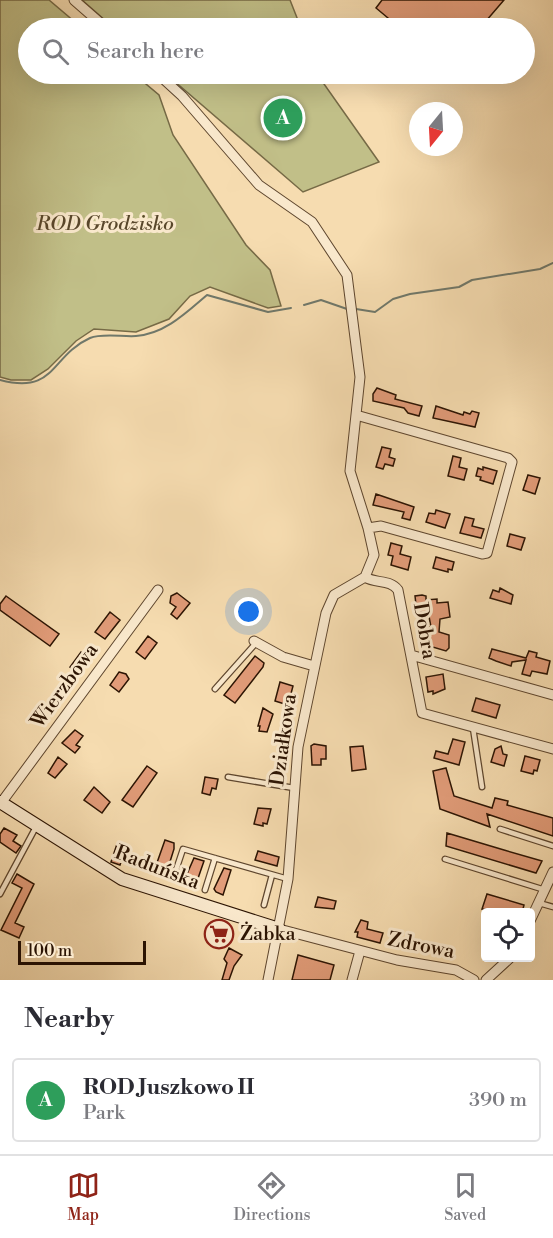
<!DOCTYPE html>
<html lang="en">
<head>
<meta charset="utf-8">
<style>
  body { margin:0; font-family:"Libre Bodoni",serif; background:#f2f2f3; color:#2b2b33 }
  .controls { position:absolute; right:18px; bottom:18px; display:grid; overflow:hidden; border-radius:6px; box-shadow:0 6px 24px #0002 }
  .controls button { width:54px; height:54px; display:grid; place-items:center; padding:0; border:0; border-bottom:2px solid #e1e1e2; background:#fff; color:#2b2b33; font:30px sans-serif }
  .compass { position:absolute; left:409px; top:102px; width:54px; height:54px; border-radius:50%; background:#fff; box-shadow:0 6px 24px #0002; rotate:198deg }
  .scale { position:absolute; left:18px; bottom:15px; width:128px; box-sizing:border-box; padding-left:6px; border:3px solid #2c1403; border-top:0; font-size:16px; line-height:21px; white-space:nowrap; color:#2c1403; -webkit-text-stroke:4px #f9e8cc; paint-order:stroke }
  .you { position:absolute; left:249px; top:612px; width:21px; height:21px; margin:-15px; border:4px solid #fff; border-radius:50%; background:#1a73e8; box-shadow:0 0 0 9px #1a73e833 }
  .badge { display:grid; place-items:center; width:39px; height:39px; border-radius:50%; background:#8f2418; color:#fff; font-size:20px; font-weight:700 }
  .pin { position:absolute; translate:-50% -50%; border:3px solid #fff; box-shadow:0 2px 6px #0006 }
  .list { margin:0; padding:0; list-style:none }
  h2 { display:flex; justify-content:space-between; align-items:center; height:78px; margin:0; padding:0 24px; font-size:26px }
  h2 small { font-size:20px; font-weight:400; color:#7c7c81 }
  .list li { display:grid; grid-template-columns:39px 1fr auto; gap:18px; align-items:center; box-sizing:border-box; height:84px; margin:0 12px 12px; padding:0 12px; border:2px solid #e1e1e2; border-radius:6px }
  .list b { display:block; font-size:22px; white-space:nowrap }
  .list p { margin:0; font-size:20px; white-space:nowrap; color:#7c7c81 }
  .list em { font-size:20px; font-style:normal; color:#7c7c81 }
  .icon { flex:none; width:33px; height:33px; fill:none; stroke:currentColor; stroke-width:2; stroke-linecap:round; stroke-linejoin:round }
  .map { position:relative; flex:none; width:553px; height:980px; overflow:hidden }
  .search { position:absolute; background:#fff; box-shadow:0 6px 24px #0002; left:18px; right:18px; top:18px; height:66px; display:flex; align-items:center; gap:15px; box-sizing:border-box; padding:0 21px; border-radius:33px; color:#7c7c81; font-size:22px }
  .sheet { height:174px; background:#fff }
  nav { display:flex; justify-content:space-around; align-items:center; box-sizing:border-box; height:84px; border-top:2px solid #e1e1e2; background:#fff; font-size:16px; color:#7c7c81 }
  nav a { display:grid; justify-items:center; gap:3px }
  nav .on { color:#8f2418 }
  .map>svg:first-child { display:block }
</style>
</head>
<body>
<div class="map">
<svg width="553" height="980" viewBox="0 0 553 980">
  <rect width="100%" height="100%" fill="#f6dcb0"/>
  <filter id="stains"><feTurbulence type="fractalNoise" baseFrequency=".00333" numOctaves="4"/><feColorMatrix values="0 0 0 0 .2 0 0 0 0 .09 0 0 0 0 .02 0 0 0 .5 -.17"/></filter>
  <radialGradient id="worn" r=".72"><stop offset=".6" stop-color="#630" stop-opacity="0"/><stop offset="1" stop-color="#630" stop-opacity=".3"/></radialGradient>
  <path fill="#c1bf88" stroke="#766a46" stroke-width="1.5" d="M0,0h49l33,28h-54v46h106l25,21 14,40 73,110 24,25 11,36 -13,2 -58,-21 -20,9 -21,23 -33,13 -42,-3 -18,12 -28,28 -17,11h-20l-11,-3z
    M82,0h208l11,28h-187z
    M166,74h151l62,88 -76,30z"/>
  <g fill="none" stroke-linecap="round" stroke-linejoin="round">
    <path stroke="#70786a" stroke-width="2" d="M304,305l17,-5 26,9
      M356,309l19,3 18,-13 17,-5 49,-7 13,-7 68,-11 13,-6
      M0,380c56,15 50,-24 90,-42 12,-5 33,-1 46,-2 29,-2 51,-24 71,-41l61,17 23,-4"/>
  </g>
  <path fill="#e29c79" stroke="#2c1403" stroke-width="1.5" d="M382,0h122l-24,28h-80l-24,-20z
    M377,388l19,7 -1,4 27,7 -3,10 -11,-3 -4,-5 -31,-7v-7z
    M436,406l27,9 1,-3 6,2 2,-3 7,2 -4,14 -42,-9z
    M382,447l9,2 -2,8 6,2 -2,7 -8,-2 -2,5 -7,-2z
    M453,456l8,2 -2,9 8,2 -3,11 -16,-4z
    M483,467l14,4 -4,13 -13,-4 1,-3 -5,-1 2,-8 5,2z
    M528,475l12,3 -5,16 -12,-4z
    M376,494l38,13 -4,13 -8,-2 2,-6 -31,-7z
    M436,510l14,4 -5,14 -19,-6 3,-9 6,1z
    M465,517l9,2 -2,7 12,3 -3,9 -21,-5z
    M510,534l15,4 -4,12 -14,-4z
    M391,543l11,3 -2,8 11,3 -3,13 -17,-5 2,-9 -5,-1z
    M436,557l18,5 -2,8 -4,-1v3l-15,-4z
    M500,588l13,7 -2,9 -21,-6 3,-8 6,2z
    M177,593l13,10 -13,16 -6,-5 5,-7 -6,-4 1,-7z
    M422,595l4,1v4l11,-1v4l11,-1 2,15 -10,2 -1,13 10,3v13l-3,3 -27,-8v-13l12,-3 -3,-16 -11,2 -2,-17z
    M6,596l53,38 -9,12 -50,-36v-6z
    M110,612l10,8 -15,19 -10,-7z
    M148,636l9,7 -12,16 -9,-7z
    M492,649l34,9 3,-7 8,2 -1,4 14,4 -3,13 -15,-3 -2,5 -8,-2 4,-14 -14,2 -1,4 -15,-5 -7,-3z
    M81,652l9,7 -11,15 -9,-7z
    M255,656l9,7 -1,4 -28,36 -11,-8z
    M119,672l7,2 3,5 -10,13 -9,-7z
    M443,674l2,15 -12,5v-3l-5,1 -2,-15z
    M280,682l13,4 -5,19 -13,-4z
    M476,698l24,7 -4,13 -24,-7z
    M263,708l10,6 -6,18 -8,-1 1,-5h-2z
    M75,730l8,6 -7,9 4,2 -5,6 -13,-10z
    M453,739l12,3 -6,23 -25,-7 2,-7 12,3z
    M314,744l12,2v13h-5v6h-9l-1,-19z
    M363,746l3,23 -14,2 -2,-24z
    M501,746l2,8 4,1 -3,11 -13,-4 4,-13z
    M525,756l15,4 -3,11 -3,-1 -1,4 -12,-3z
    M58,757l9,7 -12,14 -7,-5z
    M147,766l10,7 -24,34 -11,-7z
    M446,768l8,28 38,12 3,-10 13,3 -1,4 46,13v18l-66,-22 3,13 -50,-18 -7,-38z
    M205,777l13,2 -2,10 -4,-1 -2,7 -8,-2z
    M94,787l16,15 -8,11 -18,-13z
    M258,808l13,1 -4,15 -4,-1v3l-9,-2z
    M4,828l13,7 -4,6 8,5 -5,7 -16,-11v-8z
    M447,833l57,17 38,11 -6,12 -90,-27z
    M165,840l9,3v6l-6,19 -8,8 -7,-2z
    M117,844l9,3 -6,18 -9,-3z
    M258,851l21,6 -2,9 -22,-6z
    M194,858l10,3 -9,26 -12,-4z
    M224,868l7,2 -8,25 -7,-3 -2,-3z
    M17,874l17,10 -19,39 9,4 -5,11 -18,-8 21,-42 -10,-5z
    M487,894l37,11 -1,4 -2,3 -39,-3z
    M318,897l18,4 -2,8 -19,-2z
    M361,920l7,2 -1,7 16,4 -3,10 -23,-6 1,-5h-3z
    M217,924l13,7 -7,14 -14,-7z
    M229,948l13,7 -8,11 -5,14h-7l5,-17 -3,-4z
    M298,955l36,10 -4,15h-38z"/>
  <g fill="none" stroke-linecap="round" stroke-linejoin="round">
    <g stroke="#5e462e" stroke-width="7">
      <path id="lane" d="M215,689l41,-46
        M473,728l9,59
        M228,777l66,11
        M500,829l53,17
        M445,859l100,31
        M173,879l10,-30 105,30
        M205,890l10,-32
        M0,894l37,-69
        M539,903l14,4
        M264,905l8,-30"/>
    </g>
    <g stroke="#5e462e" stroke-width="11">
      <path id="street" d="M74,0l32,28
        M158,74l24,22 77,89 53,37 35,53 13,102 -10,94 18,57 6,27 -9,22 -31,18 -8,18 -28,134 -10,132 -20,101
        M356,415l152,43 4,4 -25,91 -5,1 -101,-28 -13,2
        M365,577c11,7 25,2 33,13l24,123 131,36
        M254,641l29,16 31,9
        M411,655l142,40
        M1,803l157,-213
        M530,921l23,-49
        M279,929l118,31 59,10 18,10
        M352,980l8,-29
        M486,980l24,-22"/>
    </g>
    <g stroke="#2c1403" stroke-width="14">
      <path id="secondary" d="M0,802l122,77 157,50"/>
    </g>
    <use href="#lane" stroke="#f9e8cc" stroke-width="4.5"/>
    <use href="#street" stroke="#f9e8cc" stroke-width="9"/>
    <use href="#secondary" stroke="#f9e8cc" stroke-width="12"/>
  </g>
  <defs>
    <g id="supermarket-ring" transform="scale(1.5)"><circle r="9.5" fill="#f9e8cc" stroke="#8f2418" stroke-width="1.5"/><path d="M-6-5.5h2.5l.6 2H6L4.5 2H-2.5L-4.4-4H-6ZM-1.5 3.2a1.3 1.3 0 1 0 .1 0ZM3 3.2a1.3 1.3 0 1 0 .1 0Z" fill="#8f2418"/></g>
  </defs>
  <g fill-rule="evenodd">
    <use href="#supermarket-ring" x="219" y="934"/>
  </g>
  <g text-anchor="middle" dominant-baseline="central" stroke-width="6" stroke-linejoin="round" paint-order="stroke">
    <g font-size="20" font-style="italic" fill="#59472b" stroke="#f9e8cc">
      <text x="105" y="224">ROD Grodzisko</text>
    </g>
    <g font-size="20" fill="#2c1403" stroke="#f9e8cc">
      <text transform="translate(424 631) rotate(80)">Dobra</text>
      <text transform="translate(65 686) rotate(-54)">Wierzbowa</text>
      <text transform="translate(284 740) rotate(-82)">Działkowa</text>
      <text transform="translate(157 868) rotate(21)">Raduńska</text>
      <text transform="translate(421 946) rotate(11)">Zdrowa</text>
    </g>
    <g font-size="20" fill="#2c1403" stroke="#f9e8cc" text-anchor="start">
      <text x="240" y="934">Żabka</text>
    </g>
  </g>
  <rect width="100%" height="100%" filter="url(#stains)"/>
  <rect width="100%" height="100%" fill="url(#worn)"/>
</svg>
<div class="controls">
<button><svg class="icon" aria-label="locate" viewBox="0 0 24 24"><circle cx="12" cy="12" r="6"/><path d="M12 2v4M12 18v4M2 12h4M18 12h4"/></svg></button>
</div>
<svg class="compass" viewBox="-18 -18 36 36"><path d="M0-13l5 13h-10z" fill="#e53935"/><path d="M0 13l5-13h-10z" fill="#7c7c81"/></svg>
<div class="scale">100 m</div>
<div class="you"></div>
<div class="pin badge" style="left:283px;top:118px;background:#2e9e5b">A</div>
<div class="search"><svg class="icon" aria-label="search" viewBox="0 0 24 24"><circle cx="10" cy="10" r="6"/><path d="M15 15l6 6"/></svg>Search here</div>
</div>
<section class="sheet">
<h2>Nearby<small></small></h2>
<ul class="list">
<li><span class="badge" style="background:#2e9e5b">A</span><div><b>ROD Juszkowo II</b><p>Park</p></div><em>390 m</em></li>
</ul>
</section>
<nav>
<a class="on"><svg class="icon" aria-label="map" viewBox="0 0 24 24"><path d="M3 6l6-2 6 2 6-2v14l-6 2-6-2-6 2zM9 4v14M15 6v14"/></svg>Map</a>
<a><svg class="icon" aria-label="directions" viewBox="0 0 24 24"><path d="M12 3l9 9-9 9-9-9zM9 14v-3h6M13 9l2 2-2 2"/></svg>Directions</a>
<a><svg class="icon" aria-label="saved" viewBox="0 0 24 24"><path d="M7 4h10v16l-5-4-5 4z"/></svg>Saved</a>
</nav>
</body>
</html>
